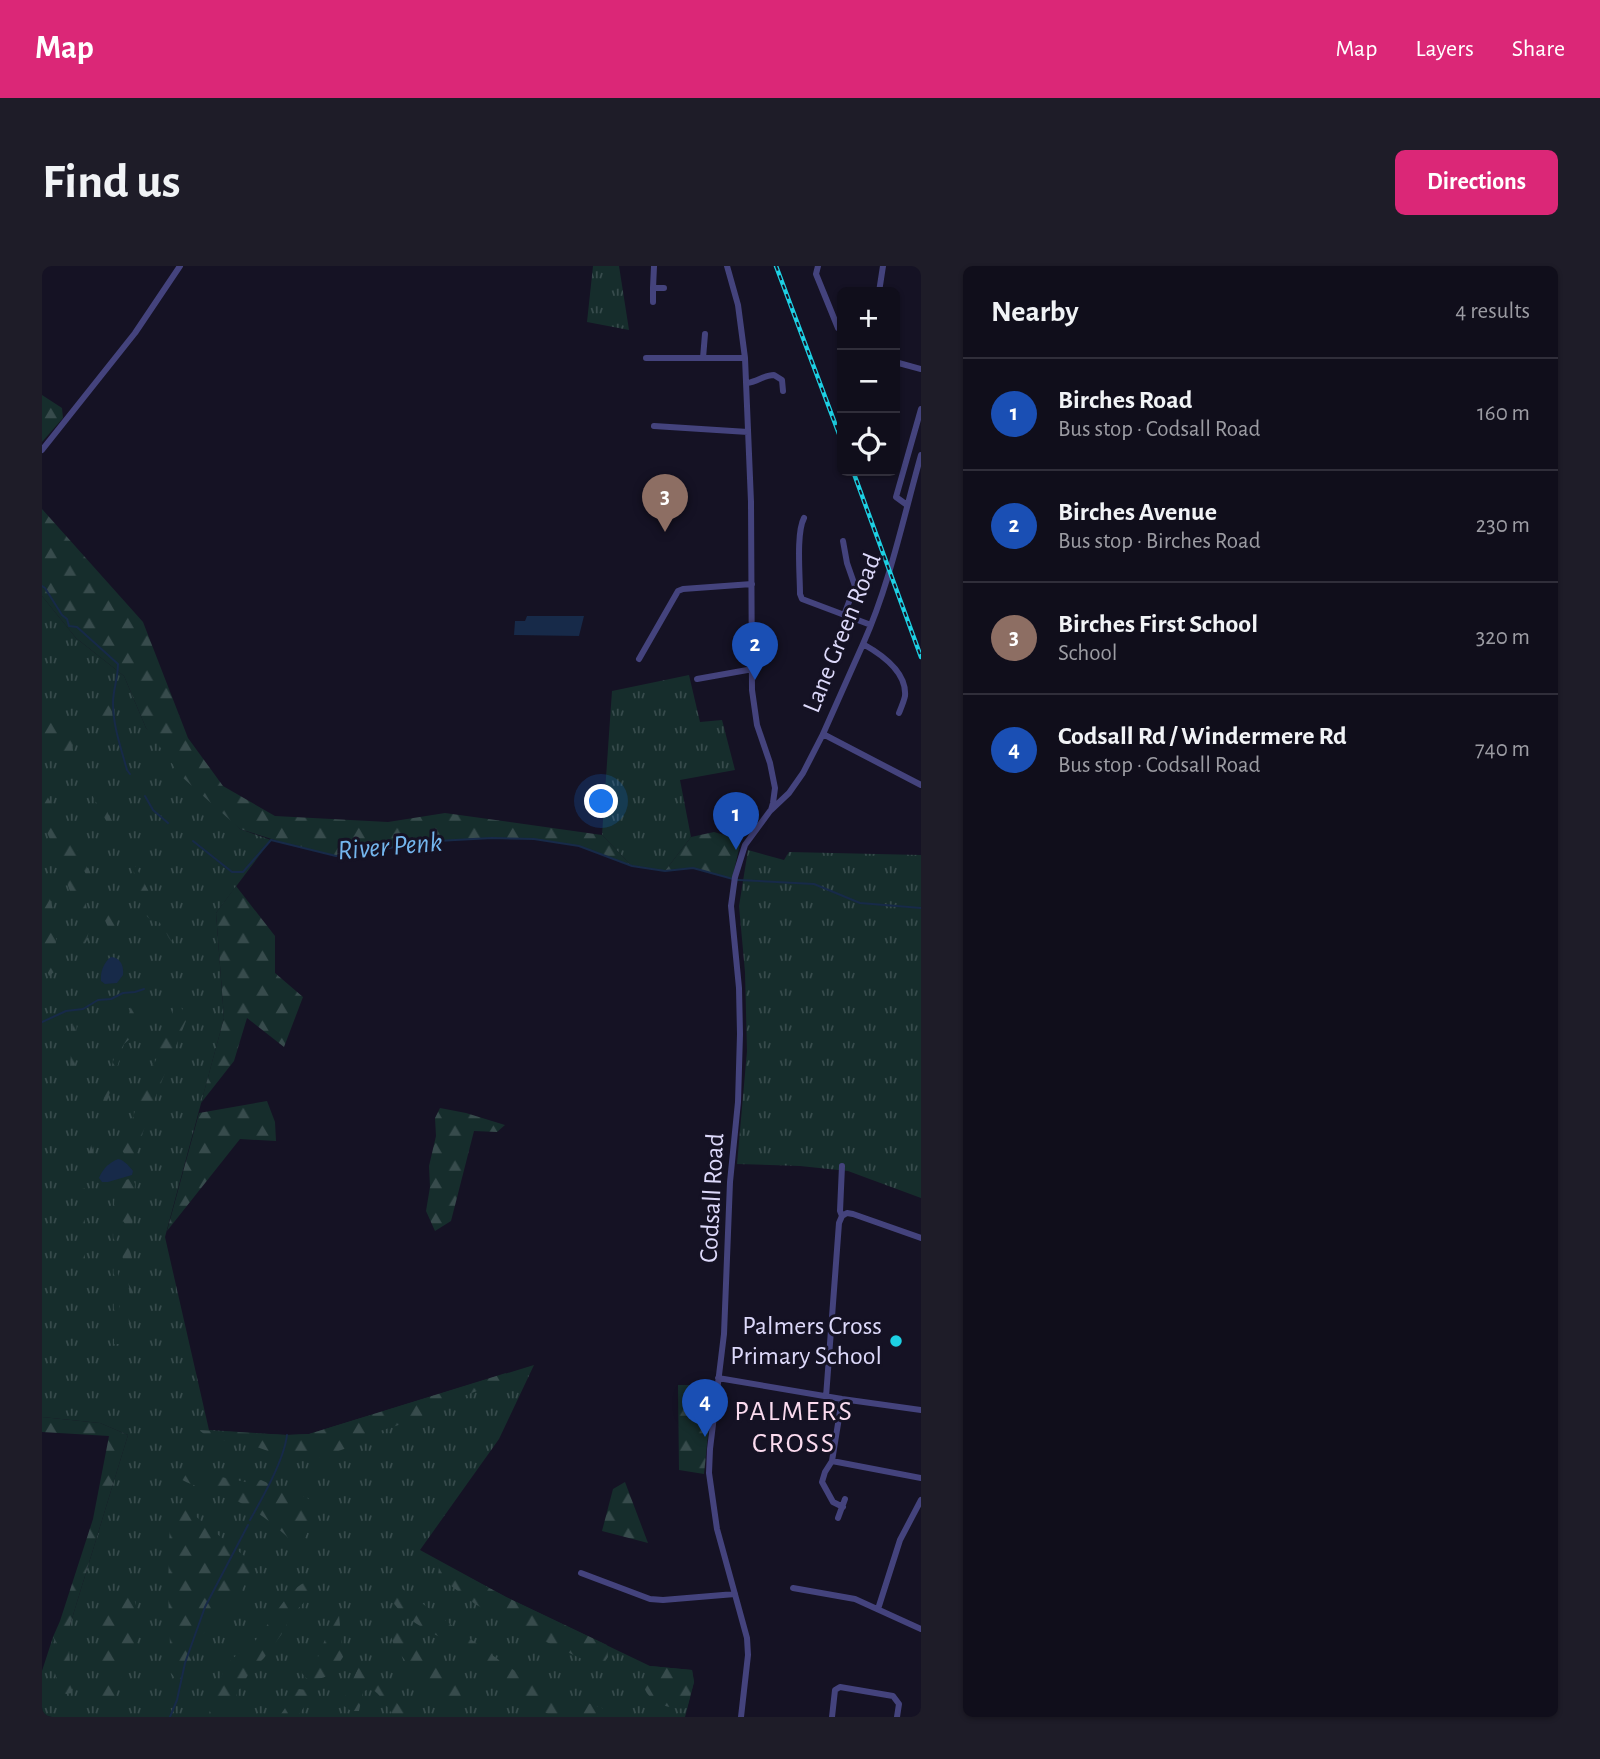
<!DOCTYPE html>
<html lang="en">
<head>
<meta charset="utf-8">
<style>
  body { margin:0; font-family:"Alegreya Sans",sans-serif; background:#1e1c28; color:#f1f3f6 }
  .controls { position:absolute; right:21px; top:21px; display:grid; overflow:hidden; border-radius:10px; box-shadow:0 2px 5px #0004 }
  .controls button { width:63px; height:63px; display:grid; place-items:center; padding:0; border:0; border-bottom:2px solid #302e3a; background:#100e1b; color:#f1f3f6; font:35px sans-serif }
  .you { position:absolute; left:560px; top:536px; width:24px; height:24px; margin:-18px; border:5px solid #fff; border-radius:50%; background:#1a73e8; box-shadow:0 0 0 10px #1a73e833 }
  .badge { display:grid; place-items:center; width:46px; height:46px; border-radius:50%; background:#db2777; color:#fff; font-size:23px; font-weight:700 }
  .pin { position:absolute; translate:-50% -58px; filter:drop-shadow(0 2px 4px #0008) }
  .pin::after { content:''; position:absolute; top:37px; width:24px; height:21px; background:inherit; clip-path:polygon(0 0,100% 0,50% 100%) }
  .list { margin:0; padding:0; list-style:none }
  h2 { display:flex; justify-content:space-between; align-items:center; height:91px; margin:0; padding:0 28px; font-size:30px }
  h2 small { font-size:23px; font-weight:400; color:#9c9ca3 }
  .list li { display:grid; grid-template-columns:46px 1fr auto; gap:21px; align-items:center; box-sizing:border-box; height:112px; padding:0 28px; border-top:2px solid #302e3a }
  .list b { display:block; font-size:26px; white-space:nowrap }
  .list p { margin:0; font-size:23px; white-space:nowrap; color:#9c9ca3 }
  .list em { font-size:23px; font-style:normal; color:#9c9ca3 }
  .icon { flex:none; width:38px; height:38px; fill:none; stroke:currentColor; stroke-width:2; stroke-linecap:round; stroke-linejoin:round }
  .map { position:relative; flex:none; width:879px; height:1451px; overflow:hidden; border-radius:10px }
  header { display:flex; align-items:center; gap:42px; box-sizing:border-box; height:98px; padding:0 35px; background:#db2777; color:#fff }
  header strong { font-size:33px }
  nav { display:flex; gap:38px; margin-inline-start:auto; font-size:24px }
  .intro { display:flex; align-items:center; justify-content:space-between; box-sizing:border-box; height:168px; padding:0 42px }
  h1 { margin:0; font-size:49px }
  .button { padding:18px 32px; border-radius:10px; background:#db2777; color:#fff; font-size:24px; font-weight:700 }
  main { display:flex; gap:42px; padding:0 42px }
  aside { flex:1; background:#100e1b; border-radius:10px; box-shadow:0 2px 5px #0004 }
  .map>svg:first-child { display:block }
</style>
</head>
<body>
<header>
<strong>Map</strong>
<nav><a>Map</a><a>Layers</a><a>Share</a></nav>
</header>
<div class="intro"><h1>Find us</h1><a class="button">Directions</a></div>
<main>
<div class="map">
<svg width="879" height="1451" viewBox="0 0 879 1451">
  <defs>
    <pattern id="grass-tufts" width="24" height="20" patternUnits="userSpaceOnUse" patternTransform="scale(1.75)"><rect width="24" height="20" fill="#162d2c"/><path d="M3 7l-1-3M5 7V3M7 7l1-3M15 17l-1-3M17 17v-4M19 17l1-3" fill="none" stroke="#374b4c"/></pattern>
    <pattern id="forest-firs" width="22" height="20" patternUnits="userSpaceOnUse" patternTransform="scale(1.75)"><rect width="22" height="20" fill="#162d2c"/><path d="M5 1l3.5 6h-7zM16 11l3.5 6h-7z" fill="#374b4c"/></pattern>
  </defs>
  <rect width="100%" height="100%" fill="#151224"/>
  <path fill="url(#grass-tufts)" d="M551,0h26l10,64 -42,-8z
    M0,330l34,42 48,38 22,52 94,101 31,11 -55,73 8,105 -59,219 44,193 78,5 22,-1 225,-69 -35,74 -79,111 86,47 144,69 42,4 2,12 -9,35h-643v-46l11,-34 17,-12 58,-190 -28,-12 -58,-6z
    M647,409l11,47 22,-2 13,50 -55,10 11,57 -26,34 -33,-5 -30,-31 10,-144z
    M706,584l36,10 5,-8 132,3v343l-73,-27 -48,-5 -63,-2 10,-113 -2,-79 -6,-66z"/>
  <path fill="url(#forest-firs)" d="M0,129l20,13 1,10 -21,24z
    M0,243l101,113 45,116 35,48 52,30 113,6 57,-9 157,22 30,31 -53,-20 -45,-7 -42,-1 -73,4 -59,12 -24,2 -42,-10 -54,-17 -58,-52 -36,-49 -22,-52 -48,-38 -34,-42z
    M63,438l6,2 6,37 -4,2 -13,-16 -5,-11 4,-13z
    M0,456h15l16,3 5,6 1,6 -7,9c1,9 8,14 10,22l-3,4h-8c-9,-12 -15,-31 -29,-37z
    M43,506l2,1 75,144 13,19 -4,5c-4,-5 -5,-10 -9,-15 -6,-9 -2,-2 -10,-6 -13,-6 -15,-32 -16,-44l-53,-98v-4z
    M0,521l72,128 3,11 -1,2 -8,-1 -6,-13 -6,-22 -18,-32 -3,-1 -1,4c6,20 22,62 11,81h-2l-5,-7v-23l-22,-62 -14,-30z
    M672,566l27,8 -9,39 -39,-11 -28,3 26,-34z
    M0,613l3,3 12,41 -3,49 -5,4c-7,-17 -7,-75 -7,-97z
    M194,620l39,50v37l28,24 -19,50 -37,-29 -13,43 -33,42 23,-85 -8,-105z
    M130,722l11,23 3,10 -37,92 -13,42 -5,3 -5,-1 -4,-7 22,-66 1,-13 10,-9 3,-7 -3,-15 3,-7 12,-8 4,-20 -6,-15z
    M93,731l5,3c3,23 3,29 -16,44l-35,119 -3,-1 9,-29 21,-83z
    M31,750h4l-3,72h-5z
    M225,835l8,21 1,19 -36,-2 -73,92 32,-118z
    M398,842l26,5 39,12 -8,7 -23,-1 -23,90 -16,10 -9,-20 4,-24 -1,-21 7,-30 -1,-18z
    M88,913l4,2 1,3 -5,75 5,59 -4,6 -2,-1c-1,-6 1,-10 1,-17 0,-11 -1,-23 -3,-34 -1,-8 -6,-14 -5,-22 0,-9 6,-14 6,-22l-5,-7 -4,3 -3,6 5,114h-7l-1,-128 2,-23 4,-8 4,-5z
    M39,922h4v86h-4z
    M464,1107l-2,8 -54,20 -36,19 -34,11 -14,10 -47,17 -51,-7 -20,-7 -39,-6 -10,-8 88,5 22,-1z
    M636,1119h35l-9,89 -25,-4z
    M0,1151l58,6 28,12 -58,190 -1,24 3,44 -6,1 -7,-4 -5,-21 2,-25 -3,-7 7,-16 33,-102 16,-83 -67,-4z
    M141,1203l67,14 11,-3 18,8 27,9 5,4c3,18 -1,33 -14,46 -21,-23 -47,-42 -76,-53 -16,-6 -31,-8 -45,-18l1,-5z
    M583,1216l23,61 -46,-12 11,-42z
    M135,1240l12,4 12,11 52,42 -1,8 -11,20 -43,49 -11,34 -10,6 -6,-7 -3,-82 2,-77z
    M402,1298l62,33 101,48 1,12 -6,9 -18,-6 -46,-22 -22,-13 -22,-10 -19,-11 -37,-28 1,-9z
    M267,1315l5,7 -4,8 -18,19 -11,20 -17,23 -14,14 -13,21 -2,12 -6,11 -21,1c6,-18 10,-40 22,-56 7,-8 18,-12 25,-20 16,-17 32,-54 54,-60z
    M352,1319l10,5 99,73 46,30 25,5 28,10 15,9c-13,0 -55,0 -64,-1 -15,-5 -37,-30 -50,-40 -13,-10 -26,-20 -40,-27 -27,-15 -61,-27 -76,-56z
    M83,1323l7,2 5,18 3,25 -21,49 -9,34h-9v-96l9,-15z
    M291,1348l6,1 4,42c-10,16 -17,25 -37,21l-5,-6 17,-15 8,-20z
    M357,1362c18,14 70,56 63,81l-7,4 -7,-3 -27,-29 -27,-35 -3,-10 2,-7z
    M325,1398l41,53h-13c-9,-10 -13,-23 -25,-29l-7,4 -4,19h-8l-7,-5c-1,-11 11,-28 15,-41z
    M608,1400l42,4 2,12 -7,26c-24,4 -58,-16 -37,-42z
    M256,1423l10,1 2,9 -13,18h-18z"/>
  <path fill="#172a49" d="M485,350h57l-5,20 -65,-1 1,-14h10z
    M69,691c10,1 13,9 12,18l-6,8 -12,1 -4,-3c-1,-9 3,-19 10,-24z
    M76,893c6,1 11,7 15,12l-1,4 -24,7h-6l-3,-4c4,-10 10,-15 19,-19z"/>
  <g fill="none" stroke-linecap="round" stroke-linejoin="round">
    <path stroke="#172a49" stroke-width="2" d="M0,320l3,2 17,27 5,4 2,7 8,1 41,37c0,14 -5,26 -5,39 0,23 8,45 14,67l3,4
      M103,530l8,14 15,13
      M151,575l39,31h11l28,-32 65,16 24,-2 59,-12 73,-4 42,1 45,7 53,20 33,5 28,-3 40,11
      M696,614l76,4 46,19 61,5
      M0,756l24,-11 17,-2 15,-9 13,-1 12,-6 12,-1 9,-3
      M208,1254c13,-23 34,-60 37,-85
      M128,1451l7,-17 8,-37 20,-56 43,-82"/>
    <path stroke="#44437d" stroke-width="6" d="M685,0l11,39 7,53 6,144 1,188 5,35 13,38 5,25 -2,15 -2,7
      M776,0l-2,8 22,54 4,2
      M611,22l1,-22
      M837,26l4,-26
      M611,36v-14h11
      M604,92h99
      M661,92l2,-24
      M853,96l26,7
      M705,117c10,-1 17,-8 27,-8l8,5 1,11
      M612,160l94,6
      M0,184l93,-117 45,-67
      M865,239l-11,-8 25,-88
      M762,252c-8,15 -4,57 -4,76l2,5 69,26
      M801,275l4,22 8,23 -11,29
      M821,378c18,10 44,28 42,52 -1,5 -4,12 -6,17
      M597,393l39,-68 5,-2 69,-5
      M655,413l56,-10
      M781,468l98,51
      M800,950l5,-3 6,1 68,24
      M676,1112l124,21 79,11
      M784,1131l13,-174 3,-7 -2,-5 2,-45
      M800,1133l-10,62 -7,11 -3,10 11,20 10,5
      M790,1195l89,17
      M796,1252l7,-19
      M539,1307l69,26 13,1 72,-6
      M751,1322l62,11 66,30
      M836,1343l22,-69 21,-40
      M699,1451l7,-62 -1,-17 -30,-109 -8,-56 1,-24 14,-115 6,-152 8,-80 2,-68 -1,-46 -8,-82 4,-29 10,-32 25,-34 19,-18 14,-20 20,-39 40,-90c27,-61 40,-125 58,-189
      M790,1451l3,-27 5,-3 53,9 6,8 -2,13"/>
    <g stroke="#1dd0e3" stroke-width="4.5">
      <path id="rail" d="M734,0l66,176
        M811,205l68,186"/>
    </g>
    <use href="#rail" stroke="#151224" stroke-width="2" stroke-dasharray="5" stroke-linecap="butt"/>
  </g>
  <circle fill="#1dd0e3" stroke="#151224" stroke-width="2.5" cx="854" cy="1075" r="7"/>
  <g text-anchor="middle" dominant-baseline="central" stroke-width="6" stroke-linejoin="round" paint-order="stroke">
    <g font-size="26" fill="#ddd9fa" stroke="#151224">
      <text transform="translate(800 367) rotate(-68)">Lane Green Road</text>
      <text transform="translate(670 932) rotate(-87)">Codsall Road</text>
    </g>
    <g font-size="26" fill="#ddd9fa" stroke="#151224" text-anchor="end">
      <text x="840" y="1060">Palmers Cross<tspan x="840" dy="30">Primary School</tspan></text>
    </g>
    <g font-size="28" font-style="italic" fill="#74b6ee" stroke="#151224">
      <text transform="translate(348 581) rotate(-5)">River Penk</text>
    </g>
    <g font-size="28" letter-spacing="2" fill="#fbdbef" stroke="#151224">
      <text x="752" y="1146">PALMERS<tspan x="752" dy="32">CROSS</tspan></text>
    </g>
  </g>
</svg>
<div class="controls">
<button>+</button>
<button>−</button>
<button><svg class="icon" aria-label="locate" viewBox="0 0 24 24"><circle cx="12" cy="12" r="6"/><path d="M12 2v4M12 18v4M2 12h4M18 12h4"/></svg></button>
</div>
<div class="you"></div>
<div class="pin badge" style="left:694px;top:584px;background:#1a4fb4">1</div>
<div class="pin badge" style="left:713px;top:414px;background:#1a4fb4">2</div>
<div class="pin badge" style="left:623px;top:266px;background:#8d6e63">3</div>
<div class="pin badge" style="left:663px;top:1171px;background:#1a4fb4">4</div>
</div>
<aside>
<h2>Nearby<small>4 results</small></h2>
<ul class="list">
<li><span class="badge" style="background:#1a4fb4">1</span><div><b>Birches Road</b><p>Bus stop · Codsall Road</p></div><em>160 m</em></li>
<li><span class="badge" style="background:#1a4fb4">2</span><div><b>Birches Avenue</b><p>Bus stop · Birches Road</p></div><em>230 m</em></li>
<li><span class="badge" style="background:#8d6e63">3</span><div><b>Birches First School</b><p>School</p></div><em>320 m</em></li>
<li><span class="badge" style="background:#1a4fb4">4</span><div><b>Codsall Rd / Windermere Rd</b><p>Bus stop · Codsall Road</p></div><em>740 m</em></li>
</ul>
</aside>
</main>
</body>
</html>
